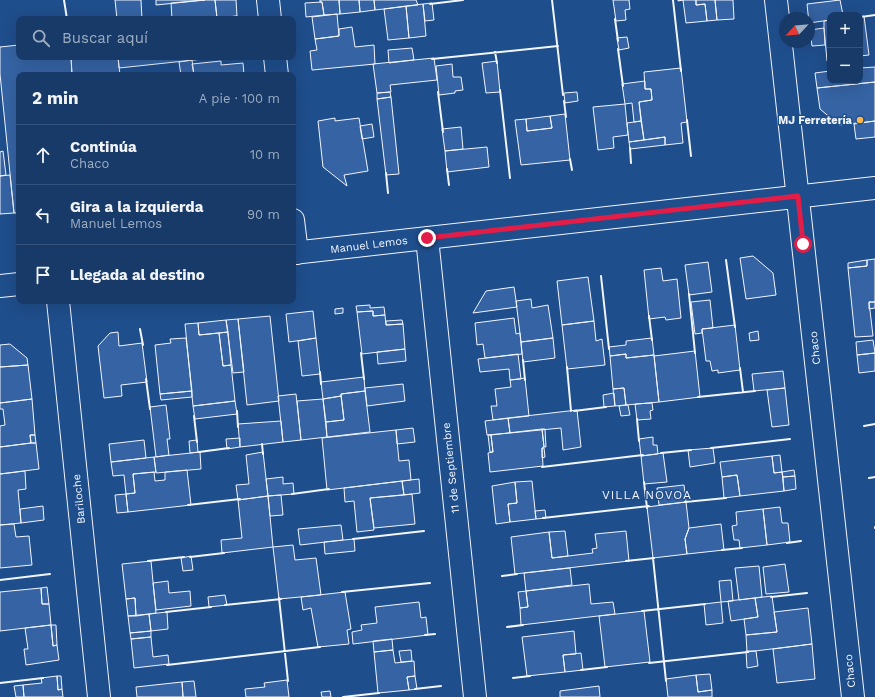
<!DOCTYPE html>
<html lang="es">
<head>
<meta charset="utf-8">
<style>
  body { margin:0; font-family:"Work Sans",sans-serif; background:#244571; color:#f1f3f6 }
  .controls { position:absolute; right:12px; top:12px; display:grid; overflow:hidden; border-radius:8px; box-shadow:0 4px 16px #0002 }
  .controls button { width:36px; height:36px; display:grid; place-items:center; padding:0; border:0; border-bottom:1px solid #36547d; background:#173a69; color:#f1f3f6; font:20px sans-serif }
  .compass { position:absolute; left:779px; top:12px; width:36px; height:36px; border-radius:50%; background:#173a69; box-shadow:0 4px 16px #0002; rotate:244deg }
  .stop { position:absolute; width:12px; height:12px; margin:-9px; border:3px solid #e11d48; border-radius:50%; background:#fff }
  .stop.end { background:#e11d48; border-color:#fff; box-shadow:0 1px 4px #0008 }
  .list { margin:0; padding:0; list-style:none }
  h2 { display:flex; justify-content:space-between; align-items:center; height:52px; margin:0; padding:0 16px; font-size:17px }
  h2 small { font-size:13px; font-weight:400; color:#9eadc0 }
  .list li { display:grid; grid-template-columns:26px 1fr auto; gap:12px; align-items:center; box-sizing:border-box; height:60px; padding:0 16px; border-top:1px solid #36547d }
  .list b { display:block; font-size:15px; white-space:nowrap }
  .list p { margin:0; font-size:13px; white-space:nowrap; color:#9eadc0 }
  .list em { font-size:13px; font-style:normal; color:#9eadc0 }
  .icon { flex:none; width:22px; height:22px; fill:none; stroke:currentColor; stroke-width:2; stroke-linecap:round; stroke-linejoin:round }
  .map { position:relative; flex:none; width:875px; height:697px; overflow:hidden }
  .search { position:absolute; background:#173a69; box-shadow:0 4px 16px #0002; left:16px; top:16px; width:280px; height:44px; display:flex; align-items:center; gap:10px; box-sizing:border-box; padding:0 14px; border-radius:8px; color:#9eadc0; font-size:15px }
  .panel { position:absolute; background:#173a69; box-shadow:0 4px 16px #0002; left:16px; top:72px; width:280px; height:232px; border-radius:8px }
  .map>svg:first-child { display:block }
</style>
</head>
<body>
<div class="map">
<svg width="875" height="697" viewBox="0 0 875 697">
  <rect width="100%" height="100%" fill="#1f4e8c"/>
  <path fill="#3563a3" stroke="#f2f6ff" d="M115,0h26l1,19h-25z
    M156,0h49l-49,5z
    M205,0h10l2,18 -45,1 -1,-16z
    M215,0h21l1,16 -20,2z
    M320,0h19l1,14 -16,1 -2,-13h-2z
    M339,0h20l1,12 -20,2z
    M359,0h15l1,10 -15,2z
    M374,0h42l2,5 -43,5z
    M613,0h16l1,9 -5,1 1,10 -10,1z
    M678,0h18v5l9,-1 2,17 -21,2 -3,-23 -5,1z
    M696,0h19l2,20 -10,1 -2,-17 -9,1z
    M715,0h18l1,19 -17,1z
    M840,0l3,15h-13v5l-21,3 -2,-19z
    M322,2l2,13 -18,2 -1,-14z
    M432,3l2,17 -9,1 -2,-17z
    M423,4l3,32 -17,2 -3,-32z
    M406,6l3,32 -21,2 -4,-31z
    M337,14l2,22 -24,3 -3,-22z
    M237,16v3h-28l8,-1z
    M864,16l5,39 -9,1v-39z
    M830,20v40l-3,1 -3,-33v-7z
    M352,27l3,20 19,-2 1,19 -63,6 -2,-19 7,-1 -2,-11 24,-3v-7z
    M824,28l1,17 -13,1 -2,-16z
    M627,37l2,11 -10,2 -2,-12z
    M19,45v12h52l1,18h-53v138h-5l-14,-139v-27z
    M412,48l2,12 -25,3 -1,-13z
    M71,57h47l2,18h-48z
    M118,57h104l-103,11z
    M434,58l3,22 -47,5 1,7 -14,1 -4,-29z
    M192,60l2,15h-13l-2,-13z
    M221,61v4l22,-2 1,12h-50l-2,-11z
    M497,61l3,31 -14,1 -4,-30z
    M452,64l1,13h8l2,13 -8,1v2l-16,2 -3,-29z
    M875,67v15l-58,6 -2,-15 15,-2v10h30v-13z
    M681,68l6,54 -6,1 2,20 -18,2v-8l-21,3 -5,-38 13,-2 -1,-11h-6l-1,-17z
    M645,81v8h6l1,11 -13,2 2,19 -7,1 -2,-19 -7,1 -3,-20z
    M875,82v39l-36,4 -19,-16 -3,-21z
    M390,92l1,5 -14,2v-6z
    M577,92l1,9 -13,2 -1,-10z
    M391,97l8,77 -13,1 -9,-76z
    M625,104l3,31 -15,2 1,11 -16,2 -5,-43z
    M565,114l5,46 -49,5 -6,-45 11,-1 1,12 25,-3 -2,-12z
    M550,116l2,12 -25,3 -1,-12z
    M335,118v3l24,-3 9,53 -24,4 3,11 -24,-19 -5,-46z
    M641,121l3,19 -15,2 -2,-19z
    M875,121v16l-19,2 -2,-15z
    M372,124l2,13 -12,2 -2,-13z
    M461,127l2,22 -18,2 -3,-22z
    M665,137v8l-35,4 -1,-7z
    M487,147l2,20 -42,5 -2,-21z
    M3,151l3,24 -6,1v-24z
    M10,175l4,38 -14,1v-38z
    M753,256l20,17 3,22 -30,4 -6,-41z
    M875,259v43h-6l4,34 -18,1 -7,-69 19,-2v-6z
    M867,260v6l-19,2v-5z
    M708,262l4,30 -23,3 -4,-30z
    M661,268l2,13 14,-2 4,39 -15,2 -1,-3 -16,2 -5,-49z
    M588,277l6,44 -32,4 -5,-44z
    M514,287l3,20 -44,6 13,-22z
    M531,299l1,9 16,-3 5,33 -32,4 -5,-41z
    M710,300l3,28 -11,1v4l-7,1 -4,-32z
    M869,302h6v6l-6,1z
    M370,305v3l14,-1 1,8 -12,1v-5l-16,1 -1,-6z
    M343,308v5l-8,1v-5z
    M313,311l3,27 -27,4 -3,-28z
    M373,311v5l12,-1 1,10 17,-1 2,25 -43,5 -5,-42z
    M270,316l9,85 -32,4 -9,-86z
    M514,318l2,16 4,-1 2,21 -37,4 -2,-14 -6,1 -2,-22z
    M238,319l6,53 -11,1 -7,-53z
    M226,320l2,12 -29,3 -1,-12z
    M402,320l1,4 -17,1v-4z
    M594,321l2,20 6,-2 3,26 -38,4 -5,-44z
    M198,323l1,12 20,-2 4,33 8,-1 4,36 -42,5 -8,-82z
    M735,325l5,45 -22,3v-3l-6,1 -2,-10h-4l-4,-32z
    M758,331l1,9 -9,1 -1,-8z
    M118,332l1,14 23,-3 5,39 -26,3 1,11 -18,2 -6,-52 12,-13z
    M228,332l3,33 -8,1 -4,-33z
    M186,338l6,53 -32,3 -5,-49 16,-2 -1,-4z
    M316,338l4,36 -18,2 -4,-35z
    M553,338l2,20 -32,4 -2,-20z
    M652,338l2,17 -28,3v-4l-16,2 -1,-9 17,-2v-4z
    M873,340l2,13 -18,2 -1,-13z
    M10,344l17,14 1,7 -28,2v-22z
    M405,349l1,12 -28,3 -1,-12z
    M695,351l5,46 -41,5 -5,-46z
    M875,353v18l-16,2 -2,-18z
    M518,354l3,25 -11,1 -1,-11 -29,3 -2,-13z
    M626,354v4l28,-3 5,47 -33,3 -2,-17 -11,1 -3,-33z
    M28,365l4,34 -32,4v-36z
    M783,371l2,17 -31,3 -2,-17z
    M364,377l1,14 -24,3v2l-18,3 -2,-17z
    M525,378l4,38 -36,4 -2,-14h6l-2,-17 16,-2 -1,-7z
    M403,384l2,17 -38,5 -2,-18z
    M624,388l2,17 -11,1 -2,-17z
    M785,388l4,37 -17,2 -5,-37z
    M192,391v6l-31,3 -1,-6z
    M365,391l5,41 -43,5 -1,-15 18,-2 -3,-26z
    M614,393l1,13 -11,1 -1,-12z
    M296,394l5,46 -18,2 -5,-46z
    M341,396l3,24 -18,2 -3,-23z
    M32,399l3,36h-5l1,8 -31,4v-21l5,-1 -2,-16h-3v-6z
    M323,399l4,38 -26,3 -4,-39z
    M235,401l2,13 -42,5 -2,-13z
    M652,403l1,7 -3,1 1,8 -14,1 -2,-16z
    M166,405l4,34h-3l2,16 -13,2 -6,-50z
    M626,405h2l2,10 -9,1 -2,-10z
    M577,410l4,37 -18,3 -2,-22 -51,5 -2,-15z
    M508,418l2,15 -23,2 -2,-14z
    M281,421l2,21 -43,5 -2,-23z
    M413,428l2,14 -18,2 -1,-14z
    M542,429l2,18 -2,1 1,18 -53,6 -2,-19 5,-1 -2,-17z
    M542,429h3l1,18h-2z
    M396,430l3,31 10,-1 2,20 -84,10 -5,-52z
    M30,435h5l1,8h-5z
    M488,435h3l2,17h-3z
    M653,437v8h4l1,9 -17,2 -2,-17z
    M240,438v9l-13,2 -1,-10z
    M144,440l2,18 -35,4 -2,-18z
    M197,440l1,12 -8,1 -1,-12z
    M31,443h5l3,26 -39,5v-27z
    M542,448h2l1,9 -3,1z
    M713,448l2,15 -25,4 -2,-17z
    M200,452l1,17 -45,4 -2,-16z
    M263,452l5,44 -30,4 -2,-15 13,-1 -3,-29z
    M663,453l4,29 -23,2 -3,-28z
    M780,455l2,17 -8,1 -2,-17z
    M772,456l2,17 8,-1 2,19 -44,5 -3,-21 -15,2 -2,-15z
    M154,457l2,15 -23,2 2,19 -9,1 -2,-19 -11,1 -2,-14z
    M187,470l4,35 -63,7 -2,-18 9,-1 -2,-19 21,-2 1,9 10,-1v-8z
    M794,470l1,6 -12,1 -1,-5z
    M25,471l1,18 -8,1 3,33 -21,2v-51z
    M737,475l3,21 -16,2 -2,-21z
    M795,476l1,13 -12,2 -1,-14z
    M283,477v7l10,-1 1,11 -26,2 -2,-17z
    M419,479l1,14 -16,2 -2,-14z
    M402,481l2,14 -34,3 4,32 -17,2 -3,-31 -9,1 -1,-14z
    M532,481l4,38 -26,3 -2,-18 9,-1 -2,-21z
    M515,482l2,21 -9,1 2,18 -14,2 -4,-38z
    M684,485l2,17 -27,3 -2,-17z
    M126,494l2,18 -11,1 -2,-18z
    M412,494l3,30 -41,4 -4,-30z
    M281,495l2,20 -13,1 -2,-20z
    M268,496l5,51 -51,6 -1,-13 21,-2 -4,-38z
    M686,502l3,26 -4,11 2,15 -34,4 -6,-51z
    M43,506l1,14 -23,3 -1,-14z
    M780,507l2,16h6l2,19 -23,3 -4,-36z
    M763,509l4,36 -27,3 -1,-8h-5l-2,-14 5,-1 -1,-13z
    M545,510l1,8 -10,1 -1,-8z
    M14,524l2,13 13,-1 3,29 -32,3v-43z
    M721,524l3,26 -37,4 -2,-15 4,-11z
    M341,525l2,15 -43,5 -2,-16z
    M565,531l3,25 -16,2 -3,-26z
    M626,531l3,30 -114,13 -4,-37 38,-5 3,26 41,-5 -1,-4 5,-1 -2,-14z
    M354,539l1,12 -30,3 -1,-12z
    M293,545l2,15 21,-2 5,37 -42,4 -6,-52z
    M191,556l2,14 -10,1 -2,-13z
    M151,561l5,52 -20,3 -1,-18 -9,1 -4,-35z
    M785,564l4,28 -23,2 -3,-27z
    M759,566l3,31 -23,3 -4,-32z
    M570,568l2,17 -46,6 -2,-18z
    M731,580l2,21 -12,1 -2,-21z
    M168,581l1,12 21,-2 1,15 -35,4 -3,-27z
    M589,584l2,20 22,-2 2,12 -94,11 -1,-17 8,-1 -2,-16z
    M47,587l2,17h-7l-1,-16z
    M41,588l1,16h7l2,21 -51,6v-39z
    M526,591l2,16 -8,1 -2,-16z
    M345,592l6,37 -4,1 2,14 -31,3 -7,-39 -8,2 -2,-13z
    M225,595l2,10 -18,2 -1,-10z
    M772,596l5,36 -31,3 -2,-16 14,-2 -3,-19z
    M135,598l1,18h-8l-2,-17z
    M755,598l3,19 -27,4 -3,-20z
    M419,602l2,16 5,-1 2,18 -75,9 -1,-12 10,-2 -1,-5 16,-2 -2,-16z
    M721,602l2,21 -17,2 -2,-21z
    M808,608l4,36 -65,8 -1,-17 31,-3 -3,-20z
    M644,611l6,51 -45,5 -6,-51z
    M167,612l1,17 -17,2 -2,-17z
    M149,614l2,17 -21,2 -2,-17z
    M51,625l2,21 4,-1 2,15 -33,5 -2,-16h4l-3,-21z
    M51,625h5l1,20 -4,1z
    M151,631v6l-20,2 -1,-6z
    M574,631l2,23 -13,1 2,17 -38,4 -5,-39z
    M151,637l2,20 15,-2 1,9 -35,4 -3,-29z
    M392,639l1,11 -19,2 -1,-11z
    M812,644l3,35 -38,4 -4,-34z
    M393,650l2,13 19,-2 1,15 -8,1 2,13 -31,3 -4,-41z
    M411,650l1,11 -11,1 -2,-11z
    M746,651h10l2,15 -11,2z
    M581,653l2,17 -18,2 -2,-17z
    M710,674l2,16 -14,2 -2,-17z
    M696,675l2,17 14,-2v7h-44l-2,-18z
    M57,676h4l1,13 -4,1z
    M57,676l1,14 4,-1 1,8h-39l-1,-12 19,-2 -1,-5z
    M415,676l2,13 -8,1 -2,-13z
    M287,680l2,17h-43l-1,-8 20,-2 -1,-4z
    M194,681l2,16h-13l-1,-15z
    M182,682l1,15h-46l-1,-10z
    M23,685l1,12h-8l-2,-11z
    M599,686l1,11h-40v-6z
    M330,691l1,6h-9l-1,-5z"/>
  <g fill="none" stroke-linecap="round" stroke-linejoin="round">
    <g stroke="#f2f6ff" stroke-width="24">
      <path id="minor" d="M268,0l2,19
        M776,0l77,697
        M275,57l2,18
        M293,220l4,33
        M427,238l48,459
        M293,253l582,-65
        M0,286l19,-2
        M58,301l41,396"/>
    </g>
    <use href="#minor" stroke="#1f4e8c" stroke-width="22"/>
    <path stroke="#f2f6ff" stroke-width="2" d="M64,0l3,19
      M552,0l11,95
      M673,0l8,71
      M430,4l33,-4
      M861,17l14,-2
      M615,19l3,22
      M618,49l5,37
      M495,52l2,11
      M432,59l126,-13
      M500,90l10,88
      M438,92l5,40
      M564,101l2,16
      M687,120l4,36
      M630,148l1,15
      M570,159l2,11
      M447,169l2,16
      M386,173l2,20
      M726,260l9,67
      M601,276l8,73
      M689,294l6,59
      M649,316l3,24
      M140,329l3,16
      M361,353l3,26
      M523,360l2,20
      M567,367l4,44
      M740,368l3,24
      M320,372l1,12
      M146,379l4,30
      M698,397l57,-6
      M237,411l1,16
      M574,411l32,-4
      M194,416l3,26
      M637,419l2,22
      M864,426l11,-2
      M262,444l1,10
      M711,448l79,-9
      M199,452l30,-4
      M661,453l30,-3
      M542,467l101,-12
      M869,478l6,-1
      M644,482l3,26
      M292,494l37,-5
      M685,502l41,-4
      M188,505l52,-6
      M543,518l106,-12
      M875,528v-1
      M353,539l71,-8
      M787,543l14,-2
      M722,550l20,-2
      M190,557l34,-4
      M653,558l13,123
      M148,561l36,-4
      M626,561l28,-3
      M502,576l15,-2
      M0,580l50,-6
      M342,592l88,-9
      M771,597l36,-4
      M279,598l9,83
      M225,605l56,-6
      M642,611l63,-7
      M166,612l45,-5
      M507,627l16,-2
      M425,635l10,-1
      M649,663l99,-11
      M167,665l153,-18
      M581,670l26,-3
      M513,678l17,-2
      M0,683l43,-5
      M415,689l26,-3
      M343,697l36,-4"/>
  </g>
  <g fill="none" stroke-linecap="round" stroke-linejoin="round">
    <path stroke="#e11d48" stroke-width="5" d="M427,238l371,-42 5,48"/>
  </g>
  <circle fill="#ffb74d" stroke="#1f4e8c" stroke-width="1.5" cx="860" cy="120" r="4"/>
  <g text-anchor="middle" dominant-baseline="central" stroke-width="3" stroke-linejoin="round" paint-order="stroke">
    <g font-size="11" font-weight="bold" fill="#f2f6ff" stroke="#1f4e8c" text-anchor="end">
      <text x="852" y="120">MJ Ferretería</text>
    </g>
    <g font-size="11" fill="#f2f6ff" stroke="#1f4e8c">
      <text transform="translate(369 245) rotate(-7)">Manuel Lemos</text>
      <text transform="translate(815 348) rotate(-96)">Chaco</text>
      <text transform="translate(451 468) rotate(-96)">11 de Septiembre</text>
      <text transform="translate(79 499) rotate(-96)">Bariloche</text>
      <text transform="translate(850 671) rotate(-96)">Chaco</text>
    </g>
    <g font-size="12" letter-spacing="1" fill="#f2f6ff" stroke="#1f4e8c">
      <text x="647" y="495">VILLA NOVOA</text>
    </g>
  </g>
</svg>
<div class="controls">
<button>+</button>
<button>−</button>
</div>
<svg class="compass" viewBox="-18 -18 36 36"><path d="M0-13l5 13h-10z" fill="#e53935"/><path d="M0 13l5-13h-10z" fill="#9eadc0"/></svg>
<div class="stop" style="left:803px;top:244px"></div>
<div class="stop end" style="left:427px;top:238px"></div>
<div class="search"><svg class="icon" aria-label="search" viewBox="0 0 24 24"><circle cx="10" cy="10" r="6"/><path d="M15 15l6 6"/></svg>Buscar aquí</div>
<section class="panel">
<h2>2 min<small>A pie · 100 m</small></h2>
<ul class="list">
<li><svg class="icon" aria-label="ahead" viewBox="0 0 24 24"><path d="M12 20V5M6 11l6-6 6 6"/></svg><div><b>Continúa</b><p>Chaco</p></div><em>10 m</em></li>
<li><svg class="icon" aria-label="left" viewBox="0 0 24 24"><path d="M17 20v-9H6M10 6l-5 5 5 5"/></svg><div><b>Gira a la izquierda</b><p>Manuel Lemos</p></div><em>90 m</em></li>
<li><svg class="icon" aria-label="arrive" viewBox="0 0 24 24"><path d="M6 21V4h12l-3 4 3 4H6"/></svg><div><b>Llegada al destino</b></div></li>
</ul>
</section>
</div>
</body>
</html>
